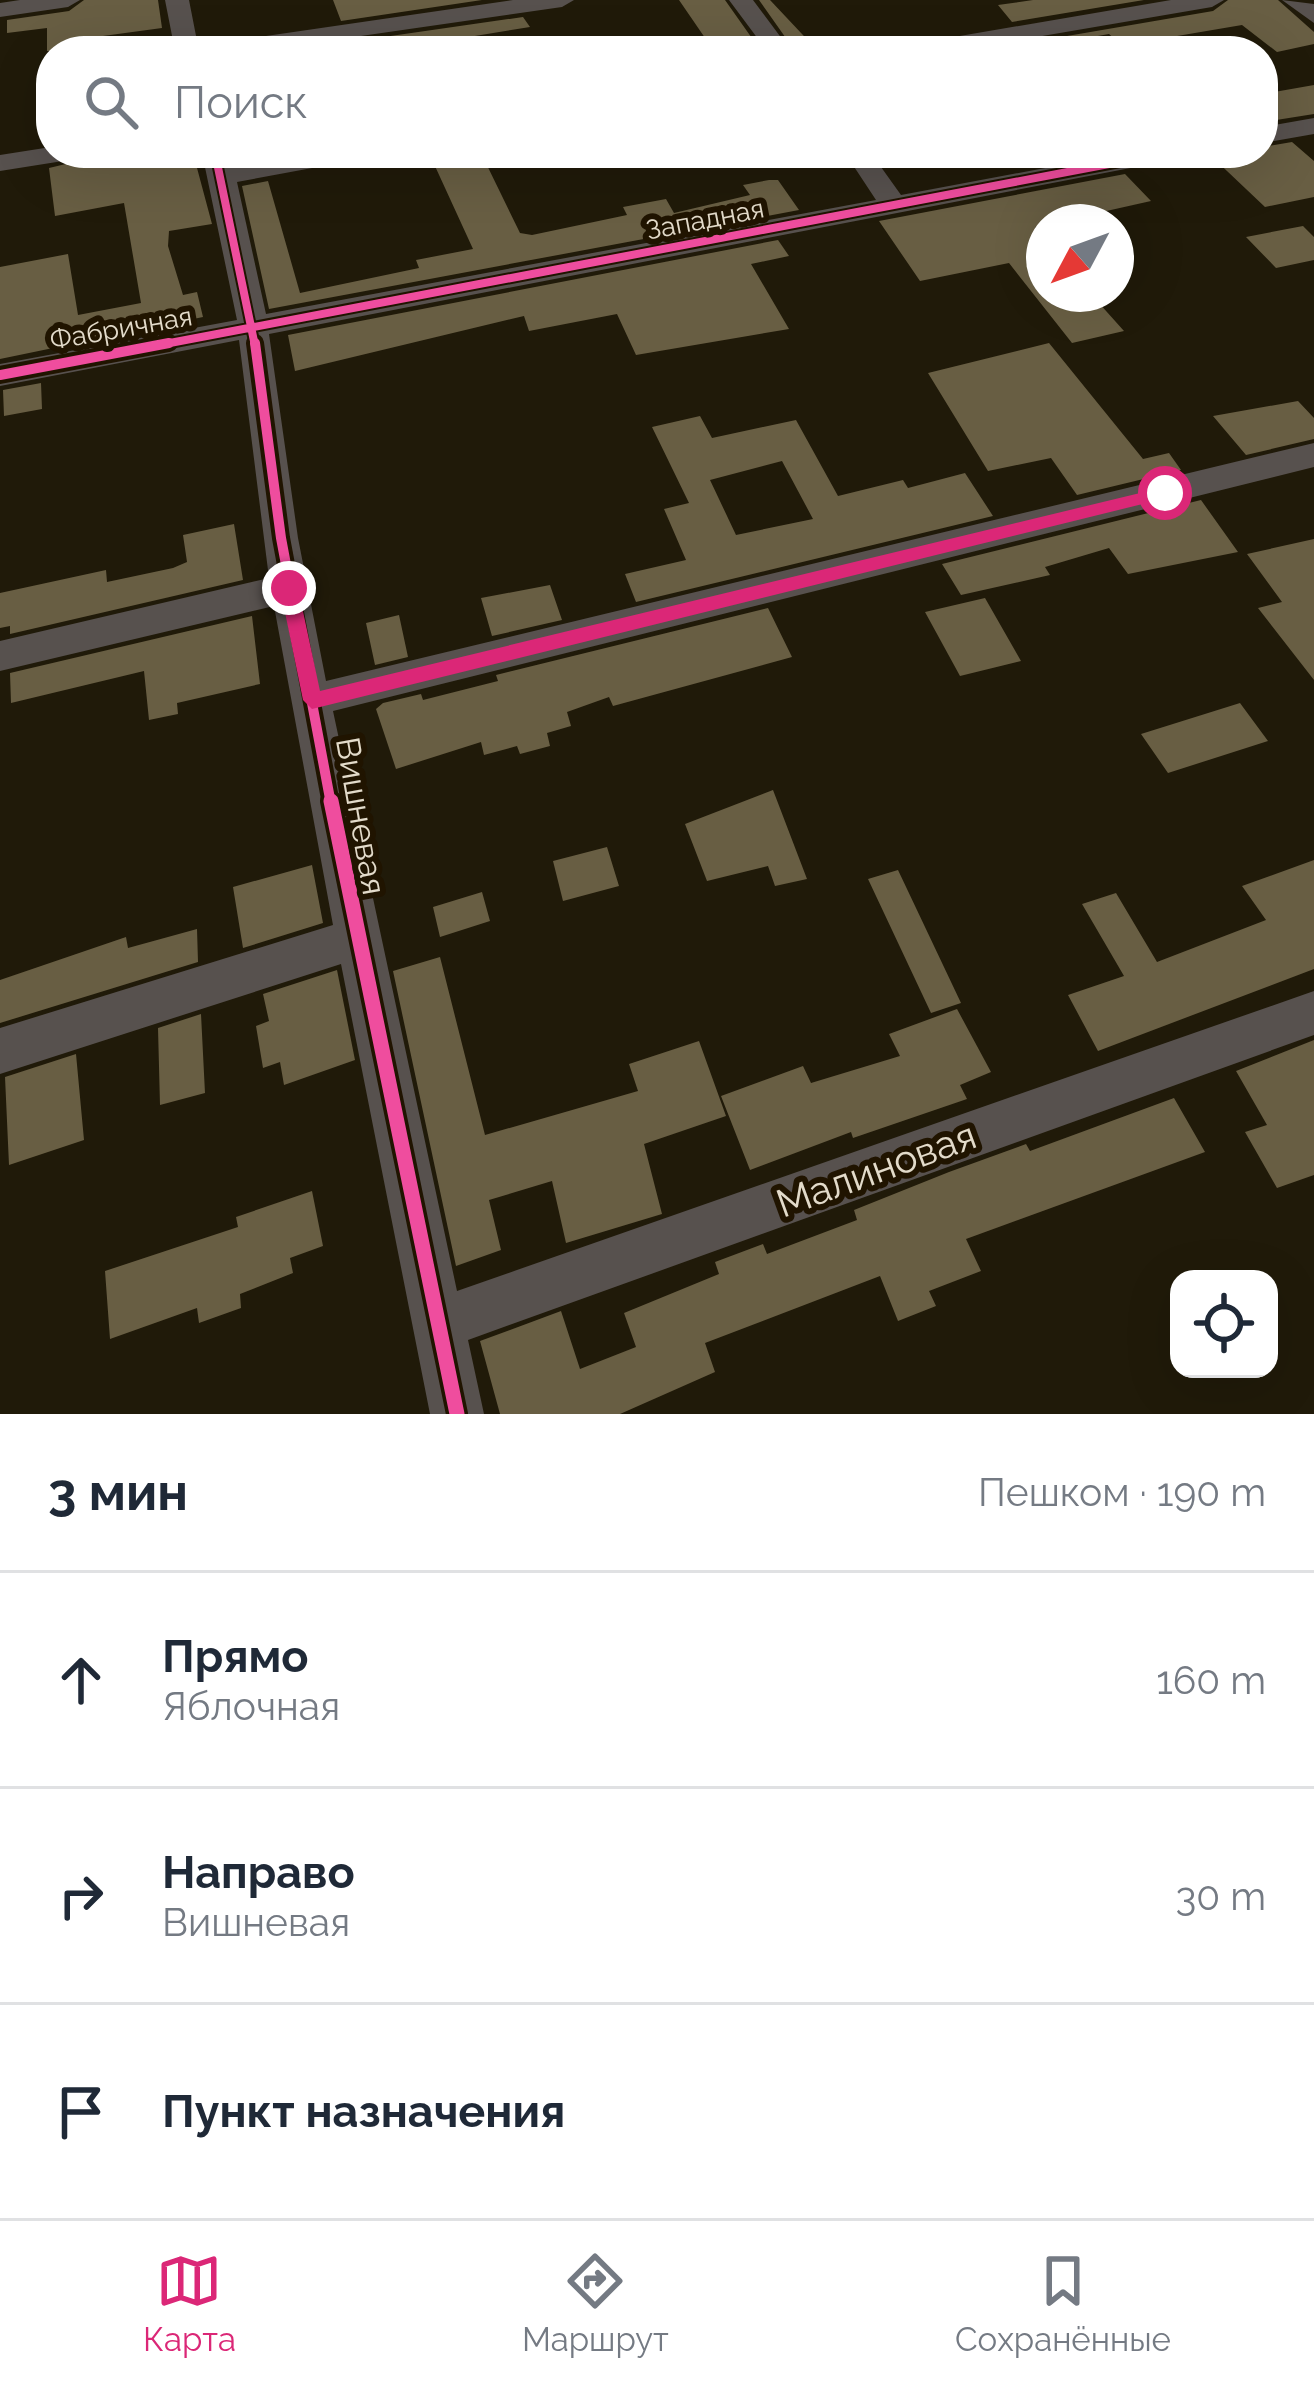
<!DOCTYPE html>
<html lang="ru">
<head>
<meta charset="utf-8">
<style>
  body { margin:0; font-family:Raleway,sans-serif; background:#f6f6f7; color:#1f2937 }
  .controls { position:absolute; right:36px; bottom:36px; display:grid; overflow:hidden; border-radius:24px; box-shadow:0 12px 48px #0002 }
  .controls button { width:108px; height:108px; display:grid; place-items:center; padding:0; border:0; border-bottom:3px solid #e0e1e3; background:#fff; color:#1f2937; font:60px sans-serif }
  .compass { position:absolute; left:1026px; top:204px; width:108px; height:108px; border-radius:50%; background:#fff; box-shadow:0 12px 48px #0002; rotate:229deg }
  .stop { position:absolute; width:36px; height:36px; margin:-27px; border:9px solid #db2777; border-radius:50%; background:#fff }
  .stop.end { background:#db2777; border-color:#fff; box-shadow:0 3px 12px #0008 }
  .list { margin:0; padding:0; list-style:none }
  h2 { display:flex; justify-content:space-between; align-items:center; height:156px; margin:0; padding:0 48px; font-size:51px }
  h2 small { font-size:39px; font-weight:400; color:#747a83 }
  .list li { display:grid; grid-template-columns:78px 1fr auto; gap:36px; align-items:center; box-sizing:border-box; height:216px; padding:0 48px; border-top:3px solid #e0e1e3 }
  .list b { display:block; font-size:45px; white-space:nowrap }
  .list p { margin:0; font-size:39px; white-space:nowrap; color:#747a83 }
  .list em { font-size:39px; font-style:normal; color:#747a83 }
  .icon { flex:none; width:66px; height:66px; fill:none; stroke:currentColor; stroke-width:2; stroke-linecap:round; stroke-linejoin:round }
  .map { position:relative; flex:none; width:1314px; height:1414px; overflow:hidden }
  .search { position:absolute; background:#fff; box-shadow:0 12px 48px #0002; left:36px; right:36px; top:36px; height:132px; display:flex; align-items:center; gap:30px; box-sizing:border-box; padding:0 42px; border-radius:48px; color:#747a83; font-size:45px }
  .sheet { height:804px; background:#fff }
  nav { display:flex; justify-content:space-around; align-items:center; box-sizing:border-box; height:168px; border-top:3px solid #e0e1e3; background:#fff; font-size:33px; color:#747a83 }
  nav a { display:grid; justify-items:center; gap:6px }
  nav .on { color:#db2777 }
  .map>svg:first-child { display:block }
</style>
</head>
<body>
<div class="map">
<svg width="1314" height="1414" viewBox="0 0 1314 1414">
  <rect width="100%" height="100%" fill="#201a09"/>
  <path fill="#685e43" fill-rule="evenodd" d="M84,0h74l4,28 -59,8 1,15h-57v-23l-40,5v-13l62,-9z
    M333,0h149l-141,21z
    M679,0h46l36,51h-47z
    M759,0h11l48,51h-23z
    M1033,0h111l-132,22 -14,-17z
    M1228,0h50l36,32v12l-37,8 -35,-27 -106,18h-17l-10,-9 -73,13 -4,-5 181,-31z
    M523,17l7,10 -104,17 -2,-5 -72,12 -3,-9z
    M1314,85v29l-51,8v-28z
    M1292,142l22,19v36l-49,10 -57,-54h55v-6z
    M112,153h81l19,71 -43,7 -1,15 15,49 14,-3 6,25 -203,42v-92l68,-13 10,61 63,-12 -17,-100 -69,13 -6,-48z
    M429,153h52l39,80 12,2 95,-20 -4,-8 43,-8 8,14 76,-18 -7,-10 26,-5h9l21,30 -530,99 -27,-123 26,-5 32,112 119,-25 -3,-8 57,-11z
    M1125,174l26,27 -116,26 9,11v56h34l6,11 14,-3 26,29 -52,12 -63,-80 -89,18 -41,-60z
    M1303,226l11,11v23l-38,8 -30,-31z
    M778,240l11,16 -38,8 38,65 -153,26 -19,-41 -88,17 -5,-15 -229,55 -7,-36z
    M1049,343l94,116 26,-6 12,17 -104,25 -26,-37 -63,13 -60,-98z
    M41,383l1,26 -38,7 -1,-26z
    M1298,401l16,17v21l-68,16 -33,-39z
    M700,416l12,22 84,-18 42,76 65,-16 5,8 57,-15 28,43 -357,86 -11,-28 61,-14 -22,-51 25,-6 -37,-76zM782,461l31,58 -77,16 -26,-55z
    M1201,500l37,52 -110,22 -19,-26 -64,19 5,8 -89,20 -19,-31z
    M234,524l9,56 -233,54v-8l-10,2v-35l106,-23 1,12 66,-14 14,-6 -4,-27z
    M1314,539v141l-56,-72 24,-6 -35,-48z
    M550,585l12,35 -70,16 -11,-38z
    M985,598l36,63 -61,15 -35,-64z
    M768,608l24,49 -179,49 -4,-9 -42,15 4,14 -24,7 3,13 -30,8 -3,-8 -33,9 -3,-13 -85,27 -20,-60 7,-6 38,-9 2,6 75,-19 -2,-6z
    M399,615l9,42 -33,8 -9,-42z
    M252,616l8,68 -83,19 1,11 -29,6 -5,-49 -133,32 -1,-30z
    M1240,703l28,38 -100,32 -27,-39z
    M773,790l34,89 -32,7 -7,-20 -61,15 -22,-57z
    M607,847l12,39 -56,15 -10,-40z
    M1314,860v109l-216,82 -30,-56 56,-19 -42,-72 34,-11 41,69 109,-42 -24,-34z
    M312,865l11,58 -80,25 -10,-61z
    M898,870l63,133 -30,10 -63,-134z
    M482,892l8,29 -50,16 -7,-30z
    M197,929l1,33 -198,61v-43l126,-43 2,11z
    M440,957l45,178 153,-44 -9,-27 70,-23 27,75 -82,28 18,70 -96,29 -14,-62 -63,19 12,50 -45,16 -63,-295z
    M337,970l18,90 -71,25 -4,-23 -17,6 -7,-42 13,-5 -6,-27z
    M957,1009l34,63 -31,13 7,14 -114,39 -2,-6 -101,38 -29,-74 82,-30 8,17 89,-27 -11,-22z
    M201,1014l4,79 -45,12 -2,-77z
    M1314,1040v135l-37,13 -32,-56 22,-7 -31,-54z
    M76,1054l8,86 -75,25 -4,-88z
    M1174,1098l31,54 -239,87 15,32 -52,20 7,15 -38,15 -18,-45 -175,67 10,29 -95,42h-120l-20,-73 81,-30 19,58 56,-22 -12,-34 95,-39 -4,-12 48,-18 4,10 90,-34 -3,-10 95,-38 77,-28 4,7z
    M312,1191l11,55 -33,12 3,15 -53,21 1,14 -42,15 -2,-15 -87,31 -5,-68 133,-44 -2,-10z"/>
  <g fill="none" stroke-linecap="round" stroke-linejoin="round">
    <path fill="#57514e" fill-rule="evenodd" d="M20,0h60l-12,7 -68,10v-14z
      M165,0h24l9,46 315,-46h61l-12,7 -305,44h-82z
      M729,0h24l38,51h-24z
      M1171,0h53l-12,7 -257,44h-54l12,-7z
      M1282,0l32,4v19z
      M1314,118v16l-51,9v-16z
      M51,147v6h25l-13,8 -63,10v-16z
      M202,153h26l4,14 75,-14h56l-13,8 -113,21 29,132 610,-114 -31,-47h26l30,42 224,-42h55l-13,8 -898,173 29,204 28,143 988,-238v24l-981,244 124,580 857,-300v44l-846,305 16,74h-54l-89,-450 -341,110v-46l333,-103 -59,-319 -274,65v-30l269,-63 -30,-238 -239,46v-22l237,-44z"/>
    <g stroke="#201400" stroke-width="12">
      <path id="cycleway-far2" d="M215,153l40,193
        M154,346l1013,-193"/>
    </g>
    <g stroke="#201400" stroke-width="18">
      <path id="cycleway-far1" d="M255,343l26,195 50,266
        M0,375l169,-32"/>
    </g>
    <g stroke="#201400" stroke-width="22">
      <path id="cycleway" d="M331,801l126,613"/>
    </g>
    <use href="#cycleway-far2" stroke="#ef4d9e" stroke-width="8"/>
    <use href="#cycleway-far1" stroke="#ef4d9e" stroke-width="10"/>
    <use href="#cycleway" stroke="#ef4d9e" stroke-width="15"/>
  </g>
  <path fill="#db2777" d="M1165,487l9,6 -3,4 -859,212 -9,-9 -23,-112 9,-7 9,7 22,103z"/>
  <g text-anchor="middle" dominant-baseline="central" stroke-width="12" stroke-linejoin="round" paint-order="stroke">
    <g font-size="27" fill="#e3dbca" stroke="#201400">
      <text transform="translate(705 219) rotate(-11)">Западная</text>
      <text transform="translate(121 328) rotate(-10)">Фабричная</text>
    </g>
    <g font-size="33" fill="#e3dbca" stroke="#201400">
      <text transform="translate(361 816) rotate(80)">Вишневая</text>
    </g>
    <g font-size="39" fill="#e3dbca" stroke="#201400">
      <text transform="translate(876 1169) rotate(-20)">Малиновая</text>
    </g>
  </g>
</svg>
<div class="controls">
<button><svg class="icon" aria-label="locate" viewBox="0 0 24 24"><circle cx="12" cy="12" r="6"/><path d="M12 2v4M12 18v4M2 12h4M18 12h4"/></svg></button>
</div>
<svg class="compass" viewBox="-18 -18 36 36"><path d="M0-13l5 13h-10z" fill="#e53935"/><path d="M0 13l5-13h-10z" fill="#747a83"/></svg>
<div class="stop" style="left:1165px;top:493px"></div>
<div class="stop end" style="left:289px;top:588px"></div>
<div class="search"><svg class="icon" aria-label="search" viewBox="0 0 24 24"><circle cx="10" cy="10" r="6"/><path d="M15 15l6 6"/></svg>Поиск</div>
</div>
<section class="sheet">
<h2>3 мин<small>Пешком · 190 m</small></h2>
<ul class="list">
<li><svg class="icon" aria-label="ahead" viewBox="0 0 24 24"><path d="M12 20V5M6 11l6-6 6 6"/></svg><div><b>Прямо</b><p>Яблочная</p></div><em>160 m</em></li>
<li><svg class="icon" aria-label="right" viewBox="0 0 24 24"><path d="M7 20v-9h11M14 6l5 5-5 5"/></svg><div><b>Направо</b><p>Вишневая</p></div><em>30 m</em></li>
<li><svg class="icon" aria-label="arrive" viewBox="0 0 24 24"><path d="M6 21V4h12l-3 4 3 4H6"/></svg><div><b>Пункт назначения</b></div></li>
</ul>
</section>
<nav>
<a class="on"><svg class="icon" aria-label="map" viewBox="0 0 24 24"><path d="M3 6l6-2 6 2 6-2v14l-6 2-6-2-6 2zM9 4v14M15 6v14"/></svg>Карта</a>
<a><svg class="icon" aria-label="directions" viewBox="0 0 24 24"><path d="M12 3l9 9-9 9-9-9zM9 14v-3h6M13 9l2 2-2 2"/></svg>Маршрут</a>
<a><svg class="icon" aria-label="saved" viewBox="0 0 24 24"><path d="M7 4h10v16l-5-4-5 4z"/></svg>Сохранённые</a>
</nav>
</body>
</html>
